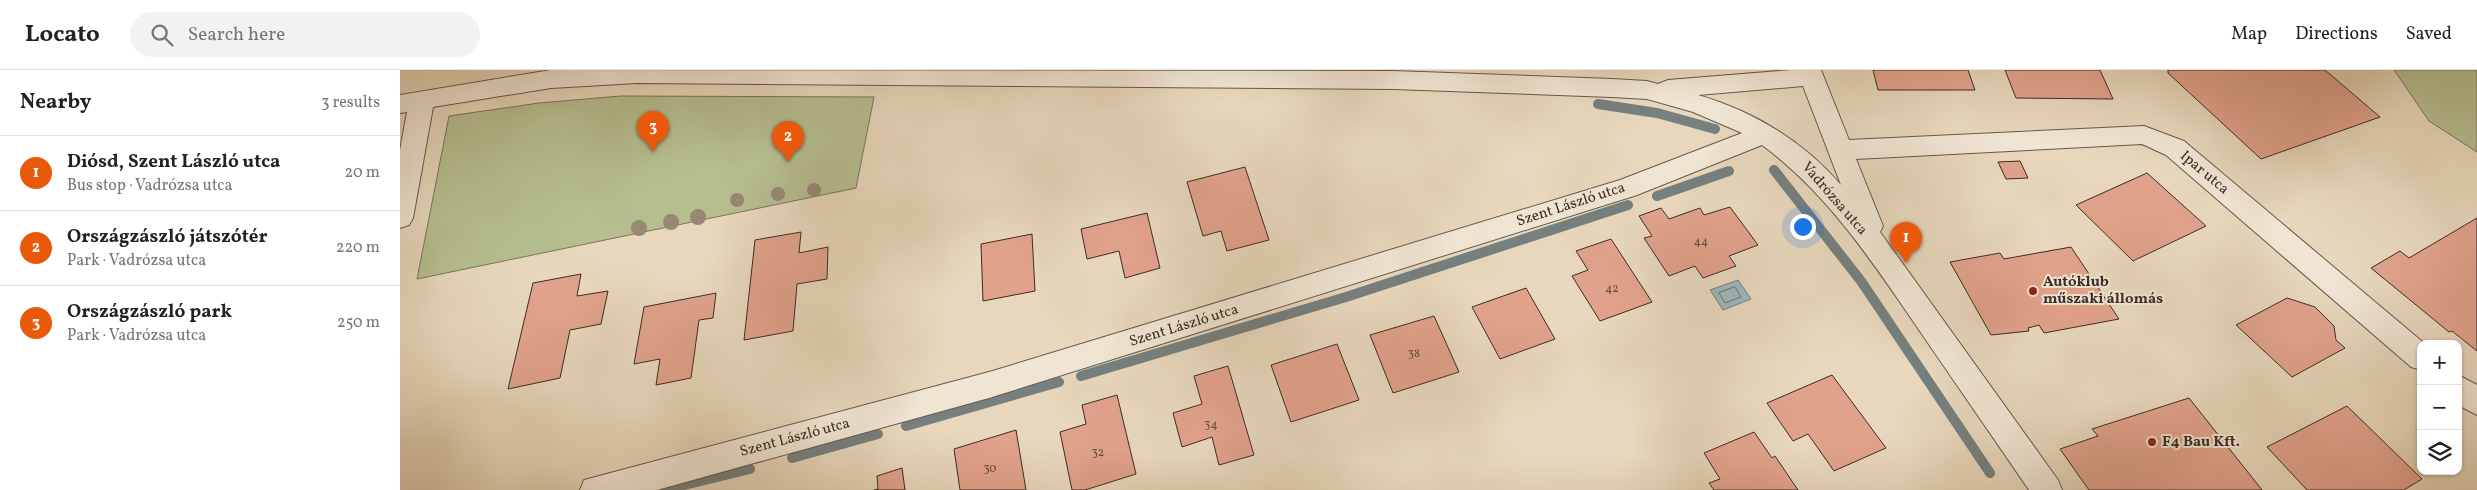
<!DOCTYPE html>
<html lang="en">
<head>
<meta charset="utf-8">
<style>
  body { margin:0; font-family:Vollkorn,serif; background:#f2f2f2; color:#222 }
  .controls { position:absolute; right:15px; bottom:15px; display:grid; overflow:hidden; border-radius:10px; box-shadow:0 1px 4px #0004 }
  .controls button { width:45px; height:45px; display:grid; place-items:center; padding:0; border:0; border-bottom:1px solid #e0e0e0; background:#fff; color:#222; font:25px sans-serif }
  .you { position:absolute; left:1402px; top:156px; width:18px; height:18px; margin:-12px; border:4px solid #fff; border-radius:50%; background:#1a73e8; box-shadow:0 0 0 8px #1a73e833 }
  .badge { display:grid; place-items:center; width:32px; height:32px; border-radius:50%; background:#ea580c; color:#fff; font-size:16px; font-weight:700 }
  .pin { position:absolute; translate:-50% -41px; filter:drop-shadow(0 1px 2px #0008) }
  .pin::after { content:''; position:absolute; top:26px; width:18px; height:15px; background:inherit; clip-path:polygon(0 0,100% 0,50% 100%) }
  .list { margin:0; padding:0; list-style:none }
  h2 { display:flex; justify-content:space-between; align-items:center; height:65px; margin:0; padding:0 20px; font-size:21px }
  h2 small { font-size:16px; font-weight:400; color:#767676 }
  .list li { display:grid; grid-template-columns:32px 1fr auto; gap:15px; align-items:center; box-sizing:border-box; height:75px; padding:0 20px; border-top:1px solid #e0e0e0 }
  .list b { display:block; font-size:19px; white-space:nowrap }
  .list p { margin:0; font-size:16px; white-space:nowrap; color:#767676 }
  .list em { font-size:16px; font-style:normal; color:#767676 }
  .icon { flex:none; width:28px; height:28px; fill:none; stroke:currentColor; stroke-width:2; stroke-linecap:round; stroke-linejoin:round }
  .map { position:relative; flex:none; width:2077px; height:420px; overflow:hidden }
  header { display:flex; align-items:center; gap:30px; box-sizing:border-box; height:70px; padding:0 25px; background:#fff; border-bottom:1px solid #e0e0e0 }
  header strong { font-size:24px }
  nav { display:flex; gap:28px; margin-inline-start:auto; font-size:18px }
  .search { width:350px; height:45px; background:#f2f2f2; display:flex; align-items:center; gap:12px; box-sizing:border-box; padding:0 18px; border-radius:28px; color:#767676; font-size:19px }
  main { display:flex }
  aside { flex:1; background:#fff }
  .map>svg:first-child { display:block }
</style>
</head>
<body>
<header>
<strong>Locato</strong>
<div class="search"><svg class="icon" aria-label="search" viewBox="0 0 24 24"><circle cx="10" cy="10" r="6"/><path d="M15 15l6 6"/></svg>Search here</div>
<nav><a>Map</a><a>Directions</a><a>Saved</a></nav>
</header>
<main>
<aside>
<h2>Nearby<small>3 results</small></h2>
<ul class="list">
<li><span class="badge">1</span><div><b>Diósd, Szent László utca</b><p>Bus stop · Vadrózsa utca</p></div><em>20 m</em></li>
<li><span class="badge">2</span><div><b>Országzászló játszótér</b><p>Park · Vadrózsa utca</p></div><em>220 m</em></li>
<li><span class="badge">3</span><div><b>Országzászló park</b><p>Park · Vadrózsa utca</p></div><em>250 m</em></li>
</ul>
</aside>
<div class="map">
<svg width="2077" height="420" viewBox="0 0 2077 420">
  <rect width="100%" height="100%" fill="#e8d7bc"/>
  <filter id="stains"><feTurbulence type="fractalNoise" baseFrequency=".004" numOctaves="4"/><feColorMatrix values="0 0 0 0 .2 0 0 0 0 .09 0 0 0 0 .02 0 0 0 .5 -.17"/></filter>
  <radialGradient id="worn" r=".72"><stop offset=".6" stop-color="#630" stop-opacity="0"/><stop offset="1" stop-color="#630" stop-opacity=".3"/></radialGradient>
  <path fill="#b6be90" stroke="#7a765a" d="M1994,0h83v82l-48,-31z
    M221,26l253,1 -18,91 -439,91 32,-163 90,-13z"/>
  <path fill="#9bb7bb" stroke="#75807f" d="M1338,210l13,19 -28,11 -13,-20z"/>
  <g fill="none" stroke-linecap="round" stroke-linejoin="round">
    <path stroke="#6c7270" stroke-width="1" d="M1335,217l6,10 -16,6 -6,-10z"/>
    <path stroke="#75807f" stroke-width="10" d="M1198,34l59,9 58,16
      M1374,100l87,111 129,192
      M1257,126l72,-25
      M681,306l265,-79 282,-92
      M506,356l153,-44
      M392,388l86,-24
      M263,420l87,-21"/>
  </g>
  <path fill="#e1a28c" stroke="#3d2d25" d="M1473,0h95l7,20h-97z
    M1605,0h95l13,29 -97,-1z
    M1768,0h157l55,47 -119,42 -93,-86z
    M1620,91l8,17 -22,1 -8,-17z
    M845,97l24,73 -42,11 -6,-20 -18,5 -16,-54z
    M1747,103l59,53 -73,35 -57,-56z
    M1330,137l28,38 -29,11 7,10 -33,12 -8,-12 -26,10 -25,-38 8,-2 -13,-20 22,-8 8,11 31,-11 4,7z
    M747,143l13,55 -35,10 -6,-27 -32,8 -6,-30z
    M2077,148v133l-25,-20 -3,1 -78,-64 29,-17 9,7z
    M401,162l-2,21 29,-6 -1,32 -30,5 -4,47 -49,9 11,-100z
    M632,164l3,57 -52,10 -2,-57z
    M1211,169l41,63 -52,19 -28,-45 16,-6 -12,-19z
    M1671,177l48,72 -75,14 -5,-8 -11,3 1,3 -38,4 -41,-73 50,-9 4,6z
    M181,204l-4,22 31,-5 -7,33 -31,6 -10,48 -52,11 25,-106z
    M1126,218l29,51 -55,20 -28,-52z
    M316,223l-3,25 -14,2 -8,58 -35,7 4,-26 -26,5 10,-57z
    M1887,228l28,9 19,19 2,14 9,8 -53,29 -56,-52z
    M1034,246l25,56 -66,21 -23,-58z
    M937,274l22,56 -68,22 -20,-57z
    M828,296l26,89 -35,10 -7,-28 -30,10 -9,-34 29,-9 -8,-28z
    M1432,305l54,73 -52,23 -26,-37 -15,7 -26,-38z
    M717,325l19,79 -51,16h-13l-12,-58 26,-8 -4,-19z
    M1789,328l73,92h-173l-29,-41 38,-13 -6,-7z
    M1947,336l75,73 -18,11h-97l-40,-43z
    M616,360l10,60h-66l-6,-41z
    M1354,362l18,26 3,-2 23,34h-84l-5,-7 11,-4 -16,-26z
    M502,398l3,22h-31l4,-1 -1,-13z"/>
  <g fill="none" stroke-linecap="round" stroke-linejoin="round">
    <g stroke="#68584b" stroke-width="2">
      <path id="minor" d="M151,0l842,1 219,8 35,2 11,3 10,-4 123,-10h30l28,70 295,-14 40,15 241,203h-4v26l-10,-3 -245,-212 -24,-11 -286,15 27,67 -3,6 178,248 4,10h-33c-37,-54 -75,-109 -112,-163 -45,-66 -90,-134 -155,-182l-125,50 -648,203 -332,92h-77l4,-10 405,-108 631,-192 122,-47 -49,-21 -46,-13 -35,-2 -219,-8 -756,-6 -86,5 -118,19 -20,111 -4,7 -9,3v-78l7,-38 -7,1v-18zM1403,16l38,99c-38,-44 -88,-74 -143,-90z
        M2058,305l19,10v30l-19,-10z"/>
    </g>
    <use href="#minor" fill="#f0e5d3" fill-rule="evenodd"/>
  </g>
  <g fill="#978974">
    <circle cx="414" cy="120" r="7"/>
    <circle cx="378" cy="124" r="7"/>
    <circle cx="337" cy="130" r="7"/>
    <circle cx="298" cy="147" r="8"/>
    <circle cx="271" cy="152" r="8"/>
    <circle cx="239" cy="158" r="8"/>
  </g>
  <g fill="#8f2418" stroke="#f0e5d3" stroke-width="2">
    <circle cx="1633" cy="221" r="5"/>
    <circle cx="1752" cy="372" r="5"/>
  </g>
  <g text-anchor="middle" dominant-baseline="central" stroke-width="4" stroke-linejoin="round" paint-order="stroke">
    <g font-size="12" fill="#664a3f">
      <text x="1301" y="172">44</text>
      <text x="1212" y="219">42</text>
      <text x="1014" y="284">38</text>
      <text x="811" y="355">34</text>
      <text x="698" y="383">32</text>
      <text x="590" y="399">30</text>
    </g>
    <g font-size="15" fill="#3d2d25" stroke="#f0e5d3">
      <text transform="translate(1804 103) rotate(40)">Ipar utca</text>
      <text transform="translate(1434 129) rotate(49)">Vadrózsa utca</text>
      <text transform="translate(1171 135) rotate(-18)">Szent László utca</text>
      <text transform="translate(784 256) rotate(-17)">Szent László utca</text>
      <text transform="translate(395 368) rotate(-15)">Szent László utca</text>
    </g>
    <g font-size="15" font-weight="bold" fill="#3d2d25" stroke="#f0e5d3" text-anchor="start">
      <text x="1643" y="212">Autóklub<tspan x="1643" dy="17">műszaki állomás</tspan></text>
      <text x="1762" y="372">F4 Bau Kft.</text>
    </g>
  </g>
  <rect width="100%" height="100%" filter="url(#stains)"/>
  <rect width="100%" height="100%" fill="url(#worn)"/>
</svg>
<div class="controls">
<button>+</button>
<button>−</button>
<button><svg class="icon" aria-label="layers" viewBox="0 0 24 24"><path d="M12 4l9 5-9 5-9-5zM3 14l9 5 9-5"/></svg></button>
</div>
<div class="you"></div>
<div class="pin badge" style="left:1506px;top:193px">1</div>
<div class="pin badge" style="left:388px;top:92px">2</div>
<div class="pin badge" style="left:253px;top:82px">3</div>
</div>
</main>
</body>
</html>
